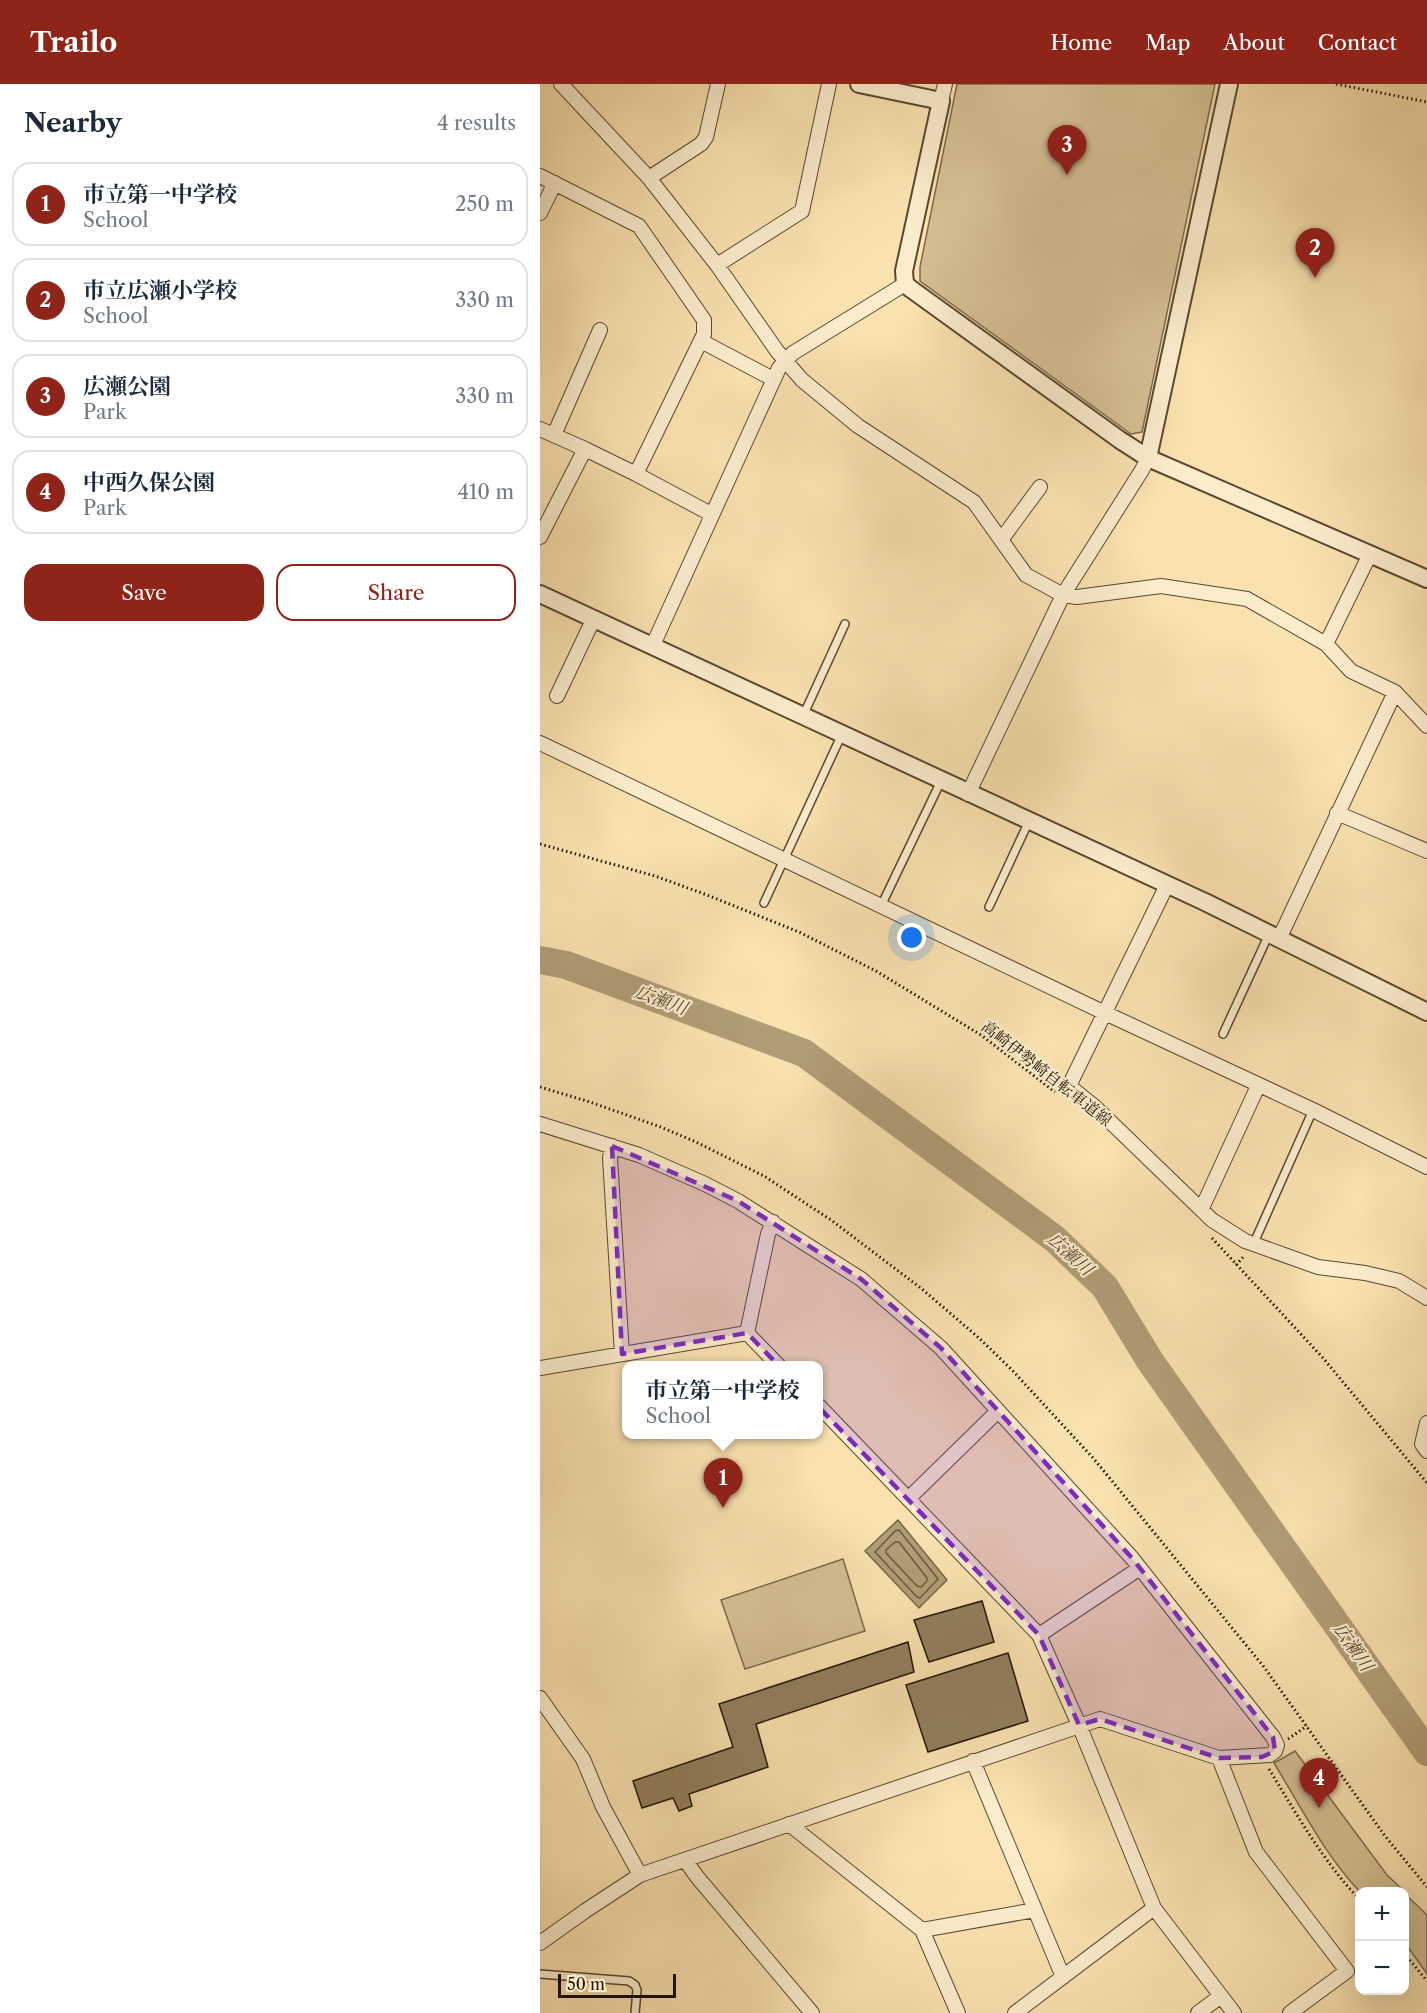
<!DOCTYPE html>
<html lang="en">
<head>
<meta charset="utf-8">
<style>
  body { margin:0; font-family:"Libre Caslon Text","Noto Serif JP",serif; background:#f6f6f7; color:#1f2937 }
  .controls { position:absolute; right:18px; bottom:18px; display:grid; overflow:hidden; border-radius:12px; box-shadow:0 6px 24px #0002 }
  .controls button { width:54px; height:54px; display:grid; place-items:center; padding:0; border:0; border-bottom:2px solid #e0e1e3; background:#fff; color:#1f2937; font:30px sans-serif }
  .scale { position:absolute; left:18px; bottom:15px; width:118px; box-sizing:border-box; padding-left:6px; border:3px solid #231503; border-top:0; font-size:16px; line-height:21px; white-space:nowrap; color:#231503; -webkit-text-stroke:4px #fbeccc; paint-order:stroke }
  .you { position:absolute; left:372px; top:854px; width:21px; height:21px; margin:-15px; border:4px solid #fff; border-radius:50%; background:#1a73e8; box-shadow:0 0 0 9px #1a73e833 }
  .badge { display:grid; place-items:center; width:39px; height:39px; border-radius:50%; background:#8f2418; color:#fff; font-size:20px; font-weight:700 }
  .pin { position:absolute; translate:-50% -50px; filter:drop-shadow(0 2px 3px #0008) }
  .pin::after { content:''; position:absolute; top:32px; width:21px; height:18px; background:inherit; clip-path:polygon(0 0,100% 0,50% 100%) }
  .popup { position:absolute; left:82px; top:1277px; width:201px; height:78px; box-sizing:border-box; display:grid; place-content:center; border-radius:12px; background:#fff; filter:drop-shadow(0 2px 4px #0005); font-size:20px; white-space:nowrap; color:#747a83 }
  .popup b { font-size:22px; color:#1f2937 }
  .popup::after { content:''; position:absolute; left:50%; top:100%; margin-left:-12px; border:12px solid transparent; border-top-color:#fff }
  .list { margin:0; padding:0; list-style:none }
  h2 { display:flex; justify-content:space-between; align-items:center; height:78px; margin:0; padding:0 24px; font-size:26px }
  h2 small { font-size:20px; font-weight:400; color:#747a83 }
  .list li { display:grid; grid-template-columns:39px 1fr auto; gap:18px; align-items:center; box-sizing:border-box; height:84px; margin:0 12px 12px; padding:0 12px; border:2px solid #e0e1e3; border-radius:18px }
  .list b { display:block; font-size:22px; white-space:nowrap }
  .list p { margin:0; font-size:20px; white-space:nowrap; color:#747a83 }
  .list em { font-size:20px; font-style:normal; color:#747a83 }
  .actions { display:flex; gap:12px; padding:18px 24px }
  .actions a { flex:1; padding:14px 0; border:2px solid #8f2418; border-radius:18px; text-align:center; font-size:21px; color:#8f2418 }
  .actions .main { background:#8f2418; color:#fff }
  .map { position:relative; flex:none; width:887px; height:1929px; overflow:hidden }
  header { display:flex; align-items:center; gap:36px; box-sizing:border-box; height:84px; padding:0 30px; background:#8f2418; color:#fff }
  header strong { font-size:28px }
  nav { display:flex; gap:33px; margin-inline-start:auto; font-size:21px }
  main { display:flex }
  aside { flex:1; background:#fff }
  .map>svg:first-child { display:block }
</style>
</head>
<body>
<header>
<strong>Trailo</strong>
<nav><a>Home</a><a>Map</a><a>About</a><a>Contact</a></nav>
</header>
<main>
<aside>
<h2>Nearby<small>4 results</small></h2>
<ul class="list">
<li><span class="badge">1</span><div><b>市立第一中学校</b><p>School</p></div><em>250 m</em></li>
<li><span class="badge">2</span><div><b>市立広瀬小学校</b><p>School</p></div><em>330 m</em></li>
<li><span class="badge">3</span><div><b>広瀬公園</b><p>Park</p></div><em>330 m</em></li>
<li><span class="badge">4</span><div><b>中西久保公園</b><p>Park</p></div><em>410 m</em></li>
</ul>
<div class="actions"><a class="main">Save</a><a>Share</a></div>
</aside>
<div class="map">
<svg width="887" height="1929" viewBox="0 0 887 1929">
  <rect width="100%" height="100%" fill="#f9e1b0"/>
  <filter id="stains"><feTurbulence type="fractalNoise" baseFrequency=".00333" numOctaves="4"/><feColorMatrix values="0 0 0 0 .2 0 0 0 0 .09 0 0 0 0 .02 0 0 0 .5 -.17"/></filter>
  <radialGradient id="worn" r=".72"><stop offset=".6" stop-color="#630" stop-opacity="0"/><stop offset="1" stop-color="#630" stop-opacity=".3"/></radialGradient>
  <path fill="#d5be93" stroke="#7c6a4b" stroke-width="1.5" d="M417,0h258l-73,348 -11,2 -211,-153v-14z
    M303,1475l22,72 -120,38 -24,-69z
    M755,1667l92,124 17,16 -44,1c-36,-38 -59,-85 -86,-129z
    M864,1809l23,22v59l-22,-31z"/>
  <path fill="#b09c75" stroke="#786647" stroke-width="1.5" d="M358,1436l49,60 -28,28 -54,-57z"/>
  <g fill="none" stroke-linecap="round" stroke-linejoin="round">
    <path stroke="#6a583c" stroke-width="1.5" d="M359,1446l39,49 -18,19 -3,-1 -42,-45 20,-21z
      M355,1458h4l28,36v3l-6,6 -4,-1 -31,-33v-3z"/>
    <path stroke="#b09c75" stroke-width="28" d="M0,876l26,5 238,88 251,186 50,48 45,74 277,391"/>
  </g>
  <path fill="#927f5d" stroke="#231503" stroke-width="1.5" d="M442,1517l12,41 -65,20 -15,-42z
    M368,1558l6,30 -158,52 12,43 -79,27 3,12 -13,5 -6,-13 -31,10 -9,-27 100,-34 -14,-43z
    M468,1569l20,68 -100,31 -22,-67z"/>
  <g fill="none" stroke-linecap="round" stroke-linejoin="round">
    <g stroke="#58482e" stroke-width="10">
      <path id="service" d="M263,632l42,-92
        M224,819l78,-169
        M341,822l60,-125
        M449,823l40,-86
        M683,950l46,-100
        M713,1161l60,-135
        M0,1890l89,7 6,4 2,5 -2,23"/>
    </g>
    <g stroke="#58482e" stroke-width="16">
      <path id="minor" d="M21,0l88,94 68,87 60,86 25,29 56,46 116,76 52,73 37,20 14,2 84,-11 86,13 79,45 25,27 44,21
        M401,17l4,-17
        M0,92l99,50 65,94v14l-68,140 -51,-25 -45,88
        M109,94l52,-34 5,-7 12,-53
        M0,129l15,-30
        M177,181l85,-54 27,-127
        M161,257l72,38
        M0,345l45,20
        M14,351l46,-105
        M96,390l75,40
        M461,456l39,-53
        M786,560l44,-90
        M113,561l126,-277 14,-15 112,-69
        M17,612l36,-76
        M0,659l565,270 208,97 114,57
        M428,710l95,-199 79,-125 6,-12
        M797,729l90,38
        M627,801l-98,201 26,21 117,113 33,21 73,26 47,6 34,8 28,17
        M739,855l116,-247 32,34
        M0,1040l99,31 66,29 33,17 123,78 80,69 191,210 141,179 4,8 -2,6 -5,4 -51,3 -119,-39 -460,156 -55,36 -45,32
        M72,1062l-2,12 12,196
        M662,1124l56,-122
        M207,1249l21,-99 5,-12
        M207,1249l32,33
        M0,1284l207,-35
        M279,1322l220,229 40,90 75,183 80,105
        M887,1339l-5,21 5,7
        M369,1414l89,-87
        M499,1551l101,-67
        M0,1614l43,61 20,48 37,68
        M679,1674l37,94 91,119 -57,42
        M433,1677l90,216
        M249,1740l133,106 36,83
        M145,1776l13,18 114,135
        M382,1846l113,-20
        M475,1929l139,-105
        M658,1929l23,-17"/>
    </g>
    <g stroke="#58482e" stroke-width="20">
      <path id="tertiary" d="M319,0l82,17 -37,170 1,13 6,5 209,151 28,18 279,121
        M608,374l81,-374
        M0,510l665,308 222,110"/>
    </g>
    <path stroke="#231503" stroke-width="3" stroke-dasharray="1.5 3" stroke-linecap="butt" d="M796,0l91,18
      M0,760l115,32 52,19 92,37 77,39 105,64 74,57
      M0,1003l50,15 68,24 38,16 68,34 67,44 91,69 57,49 33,32 82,89 170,208 121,169 42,51
      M672,1154l111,120 104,125
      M696,1181l9,-10
      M748,1655l19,-13
      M729,1685c28,46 54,92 91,131
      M864,1869l23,28"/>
    <use href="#service" stroke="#fbeccc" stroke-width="7"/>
    <use href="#minor" stroke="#fbeccc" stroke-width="14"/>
    <use href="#tertiary" stroke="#fbeccc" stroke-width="16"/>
  </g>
  <path fill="#7b2cbf" fill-opacity="0.2" stroke="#7b2cbf" stroke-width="4.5" stroke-dasharray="12 8" stroke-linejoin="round" d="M72,1062l126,55 123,78 80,69 191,210 141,179 2,14 -13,6 -43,1 -119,-39 -21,6 -40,-90 -292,-302 -125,21z"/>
  <g text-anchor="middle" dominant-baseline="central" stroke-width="4.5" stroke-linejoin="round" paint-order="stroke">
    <g font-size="16" fill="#231503" stroke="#fbeccc">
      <text transform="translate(507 989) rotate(38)">高崎伊勢崎自転車道線</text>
    </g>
    <g font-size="18" font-style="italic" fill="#5b4b31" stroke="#fbeccc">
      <text transform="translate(121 916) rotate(20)">広瀬川</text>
      <text transform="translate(530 1170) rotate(42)">広瀬川</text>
      <text transform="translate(813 1563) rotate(55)">広瀬川</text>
    </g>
  </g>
  <rect width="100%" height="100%" filter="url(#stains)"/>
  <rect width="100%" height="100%" fill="url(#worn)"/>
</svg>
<div class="controls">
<button>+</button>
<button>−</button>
</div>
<div class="scale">50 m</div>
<div class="you"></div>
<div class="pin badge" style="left:183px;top:1424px">1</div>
<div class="popup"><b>市立第一中学校</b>School</div>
<div class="pin badge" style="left:775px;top:194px">2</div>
<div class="pin badge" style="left:527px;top:91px">3</div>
<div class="pin badge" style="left:779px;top:1724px">4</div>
</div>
</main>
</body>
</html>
